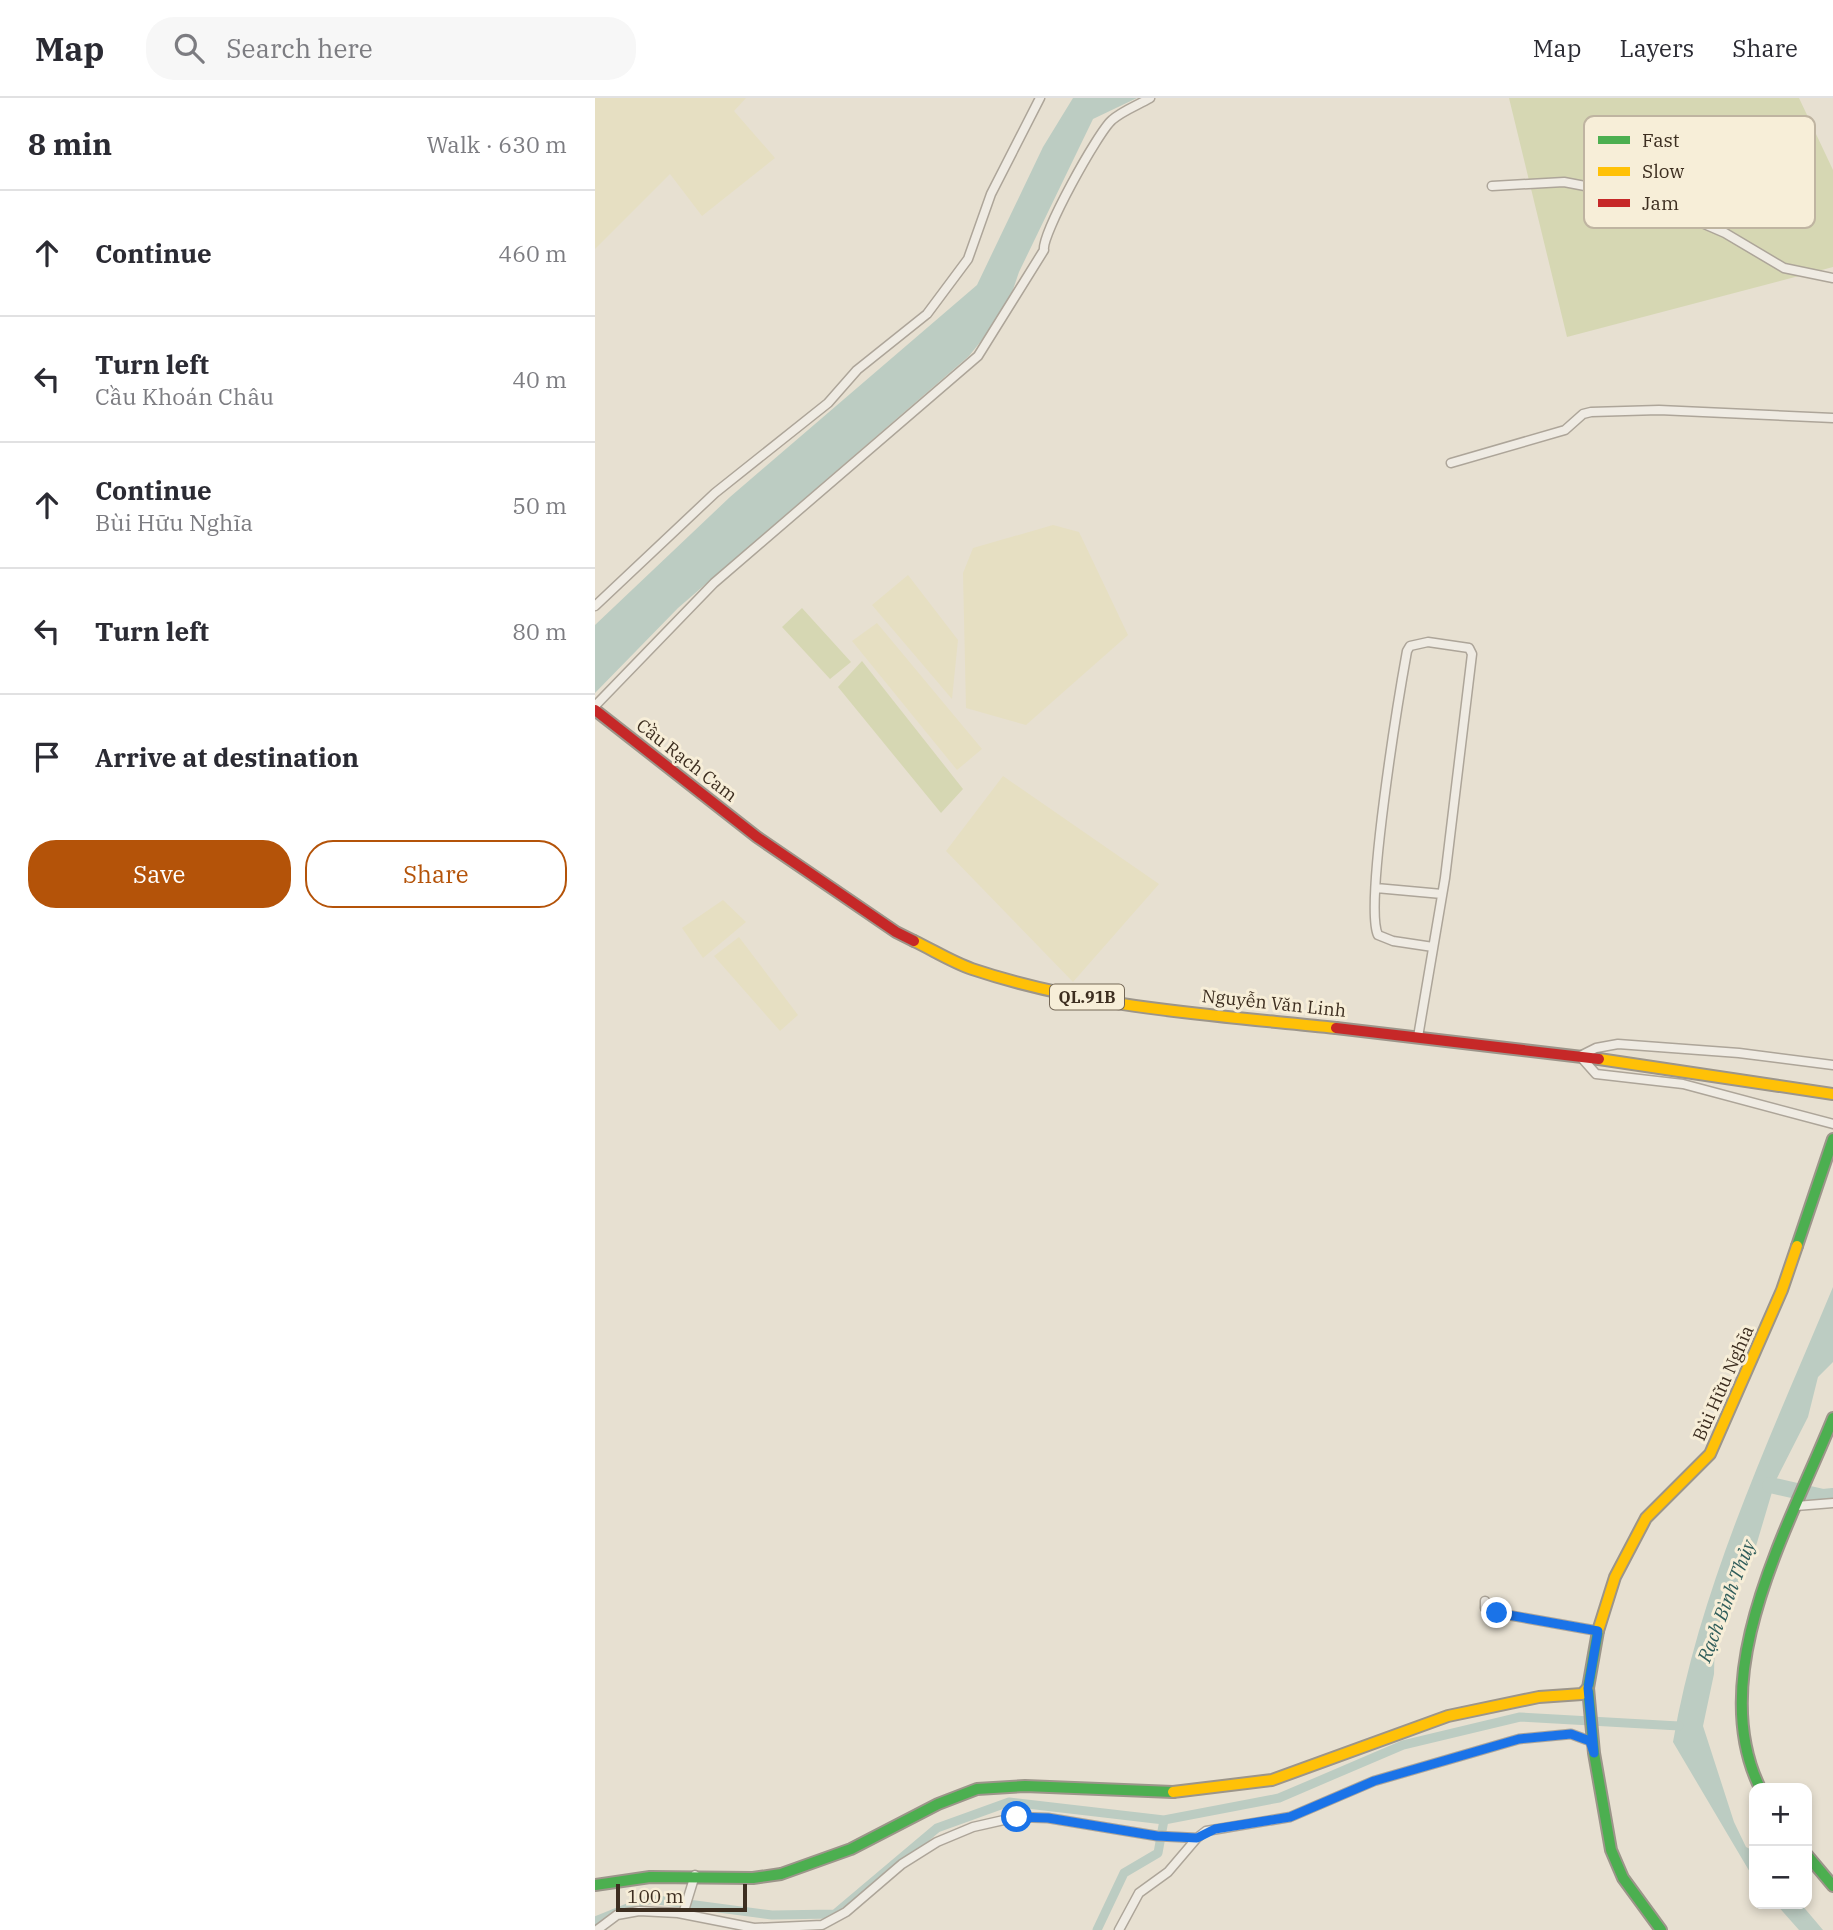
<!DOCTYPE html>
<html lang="en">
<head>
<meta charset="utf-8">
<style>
  body { margin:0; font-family:"IBM Plex Serif",serif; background:#f7f7f7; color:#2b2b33 }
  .controls { position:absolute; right:21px; bottom:21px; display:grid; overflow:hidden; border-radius:14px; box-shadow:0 4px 10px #0003 }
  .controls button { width:63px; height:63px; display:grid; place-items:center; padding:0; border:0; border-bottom:2px solid #e1e1e2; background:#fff; color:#2b2b33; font:35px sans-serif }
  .scale { position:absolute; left:21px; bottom:18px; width:131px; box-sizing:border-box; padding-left:7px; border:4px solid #3d2e20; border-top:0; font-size:19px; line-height:24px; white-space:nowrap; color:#3d2e20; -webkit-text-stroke:5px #f7eed8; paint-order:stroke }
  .stop { position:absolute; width:21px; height:21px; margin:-16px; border:5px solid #1a73e8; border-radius:50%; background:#fff }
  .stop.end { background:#1a73e8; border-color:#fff; box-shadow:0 2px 7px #0008 }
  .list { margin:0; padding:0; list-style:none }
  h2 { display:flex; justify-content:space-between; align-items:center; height:91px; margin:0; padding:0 28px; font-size:30px }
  h2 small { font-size:23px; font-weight:400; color:#7c7c81 }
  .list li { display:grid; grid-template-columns:46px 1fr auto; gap:21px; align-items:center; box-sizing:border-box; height:126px; padding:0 28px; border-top:2px solid #e1e1e2 }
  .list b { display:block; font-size:26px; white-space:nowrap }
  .list p { margin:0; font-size:23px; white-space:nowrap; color:#7c7c81 }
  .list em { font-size:23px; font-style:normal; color:#7c7c81 }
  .actions { display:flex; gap:14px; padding:21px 28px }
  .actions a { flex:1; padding:16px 0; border:2px solid #b45309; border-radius:28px; text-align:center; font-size:24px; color:#b45309 }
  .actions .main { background:#b45309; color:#fff }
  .icon { flex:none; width:38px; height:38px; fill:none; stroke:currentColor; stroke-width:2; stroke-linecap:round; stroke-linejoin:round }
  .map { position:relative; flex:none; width:1238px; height:1832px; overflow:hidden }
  header { display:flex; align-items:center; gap:42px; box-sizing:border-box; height:98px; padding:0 35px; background:#fff; border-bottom:2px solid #e1e1e2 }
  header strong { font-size:33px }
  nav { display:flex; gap:38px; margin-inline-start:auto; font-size:24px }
  .search { width:490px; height:63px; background:#f7f7f7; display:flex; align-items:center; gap:18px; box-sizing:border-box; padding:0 24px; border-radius:28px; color:#7c7c81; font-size:26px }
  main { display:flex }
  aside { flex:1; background:#fff }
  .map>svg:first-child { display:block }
</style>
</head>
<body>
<header>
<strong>Map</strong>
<div class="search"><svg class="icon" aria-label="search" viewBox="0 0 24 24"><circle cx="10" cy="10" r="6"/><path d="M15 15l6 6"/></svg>Search here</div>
<nav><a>Map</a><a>Layers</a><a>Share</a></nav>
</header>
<main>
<aside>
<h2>8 min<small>Walk · 630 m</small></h2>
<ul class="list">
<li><svg class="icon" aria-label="ahead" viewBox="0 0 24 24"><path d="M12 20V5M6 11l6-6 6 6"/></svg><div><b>Continue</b></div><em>460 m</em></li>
<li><svg class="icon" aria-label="left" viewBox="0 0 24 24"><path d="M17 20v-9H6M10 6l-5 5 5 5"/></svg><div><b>Turn left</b><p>Cầu Khoán Châu</p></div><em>40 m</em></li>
<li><svg class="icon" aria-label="ahead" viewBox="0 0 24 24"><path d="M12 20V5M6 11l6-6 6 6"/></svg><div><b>Continue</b><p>Bùi Hữu Nghĩa</p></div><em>50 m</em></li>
<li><svg class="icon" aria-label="left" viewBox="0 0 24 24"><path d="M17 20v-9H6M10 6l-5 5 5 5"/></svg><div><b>Turn left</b></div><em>80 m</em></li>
<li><svg class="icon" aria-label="arrive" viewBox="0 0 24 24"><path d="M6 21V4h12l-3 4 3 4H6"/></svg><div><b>Arrive at destination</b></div></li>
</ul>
<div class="actions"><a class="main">Save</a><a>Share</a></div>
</aside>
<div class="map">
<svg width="1238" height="1832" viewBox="0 0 1238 1832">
  <rect width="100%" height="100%" fill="#e7e0d1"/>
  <path fill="#e6dfc2" d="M0,0h151l-12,13 41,47 -73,58 -32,-42 -75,75z
    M458,427l26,7 49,103 -102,90 -60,-17 -3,-135 10,-25z
    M313,477l50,65 -6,59 -80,-94z
    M282,525l105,126 -25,21 -105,-129z
    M408,678l156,108 -86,98 -127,-131z
    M128,802l23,22 -43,36 -21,-30z
    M144,839l59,78 -18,16 -66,-75z"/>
  <path fill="#d6d7b3" d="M914,0h290l34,72v97l-266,70z
    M207,510l49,54 -21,17 -48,-52z
    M267,563l101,128 -22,24 -103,-126z"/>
  <path fill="#bcccc2" d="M478,0h64l-44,21 -74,153 -13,38 -37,46 -291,252 -83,85v-68l135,-128 247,-212 66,-138z
    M1238,1189v75l-15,15 -10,40 -33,65 -19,64 -41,86 -1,42 -11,52 31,96 12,25 8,4v28l-81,-137c27,-158 99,-308 160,-455z
    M1181,1806h25l22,26h-24z"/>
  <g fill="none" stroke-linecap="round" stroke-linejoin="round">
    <path stroke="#bcccc2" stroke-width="9" d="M0,1823l55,-22 122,16 63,-1 102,-86 72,-26 155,18 115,-22 124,-53 117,-28 159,9
      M502,1832l27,-57 34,-20 6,-33"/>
    <path stroke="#bcccc2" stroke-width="16" d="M1175,1387l53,12 10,-1"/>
    <g stroke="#ada599" stroke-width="11">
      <path id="street" d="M897,88l72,-4 21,4 62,22 48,12 30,13 59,35 49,10
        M856,365l114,-33 18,-16 8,-2 68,-2 174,8
        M0,508l120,-113 113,-90 29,-33 70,-56 41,-55 23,-65 49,-96
        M0,608l119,-123 264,-227 66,-106c-3,-15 54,-118 68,-130 10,-9 26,-15 38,-22
        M781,790l66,6
        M823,939l27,-159 27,-224 -3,-6 -41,-6 -18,4 -3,5c-8,44 -43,255 -29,284l15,6 40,6
        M1238,967l-94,-12 -121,-9 -22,4 -16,8 16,18 87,10 150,40
        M1201,1408l37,-3
        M890,1503v7l6,4 107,19
        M88,1816l12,-39
        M2,1832l20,-15 22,-4 39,2 76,15 68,-3 24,-13 56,-48 35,-22 36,-15 44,-10 31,1 109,18 40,2
        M524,1832l20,-37 29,-21 29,-34 9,-7 84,-14 84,-36 145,-42 52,-5 19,7 2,4"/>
    </g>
    <g stroke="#9c958a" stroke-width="14">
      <path id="fast" d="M1202,1148l36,-107
        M1003,1533l-10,57 6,65 17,97 12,28 38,52
        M1165,1690c-56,-115 30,-263 73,-370
        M1212,1757l26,31
        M0,1787l55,-8 103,1 28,-4 70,-25 87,-45 39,-15 48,-3 148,6"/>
    </g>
    <g stroke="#9c958a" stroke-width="14">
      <path id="slow" d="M319,843c19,9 38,21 58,28 116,39 242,46 364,59
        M1004,961l234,35
        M1003,1533l17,-54 31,-59 64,-64 72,-164 15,-44
        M578,1694l99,-12 176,-64 91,-19 43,-3 6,-6"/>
    </g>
    <g stroke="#9c958a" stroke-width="14">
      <path id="jam" d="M0,612l162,127 139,95 18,9
        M741,930l263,31"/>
    </g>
    <use href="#street" stroke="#efebe3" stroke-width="8"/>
    <use href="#fast" stroke="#4caf50" stroke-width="10"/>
    <use href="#slow" stroke="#ffc107" stroke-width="10"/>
    <use href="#jam" stroke="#c62828" stroke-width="10"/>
  </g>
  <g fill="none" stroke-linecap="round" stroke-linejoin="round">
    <path stroke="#1a73e8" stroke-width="9" d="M422,1719l31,1 109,18 40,2 18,-9 75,-12 84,-36 145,-42 52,-5 19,7 4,12 -6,-65 10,-57 -101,-18"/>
  </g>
  <g text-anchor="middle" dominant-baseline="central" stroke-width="6" stroke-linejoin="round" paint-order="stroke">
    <rect fill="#f7eed8" stroke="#756857" stroke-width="2" x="455" y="886.5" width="74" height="25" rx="5"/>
    <g font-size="16" font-weight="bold" fill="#3d2e20">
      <text x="492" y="899">QL.91B</text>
    </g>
    <g font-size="18" fill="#3d2e20" stroke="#f7eed8">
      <text transform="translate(92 662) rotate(38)">Cầu Rạch Cam</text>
      <text transform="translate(679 905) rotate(6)">Nguyễn Văn Linh</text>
      <text transform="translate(1128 1285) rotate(-66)">Bùi Hữu Nghĩa</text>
    </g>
    <g font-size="19" font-style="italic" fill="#2f5d5a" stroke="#f7eed8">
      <text transform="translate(1131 1503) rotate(-69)">Rạch Bình Thủy</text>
    </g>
  </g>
  <rect x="989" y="18" width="231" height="112" rx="10" fill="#f7eed8" stroke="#bfb4a1" stroke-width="2"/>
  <rect x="1003" y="38" width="32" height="8" fill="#4caf50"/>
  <rect x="1003" y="69" width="32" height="9" fill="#ffc107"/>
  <rect x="1003" y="101" width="32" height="8" fill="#c62828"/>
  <g font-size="19" fill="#3d2e20">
    <text x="1047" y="49">Fast</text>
    <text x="1047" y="80">Slow</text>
    <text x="1047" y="112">Jam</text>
  </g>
</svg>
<div class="controls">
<button>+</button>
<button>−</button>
</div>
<div class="scale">100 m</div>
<div class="stop" style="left:422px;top:1719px"></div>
<div class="stop end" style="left:902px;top:1515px"></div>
</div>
</main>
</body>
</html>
